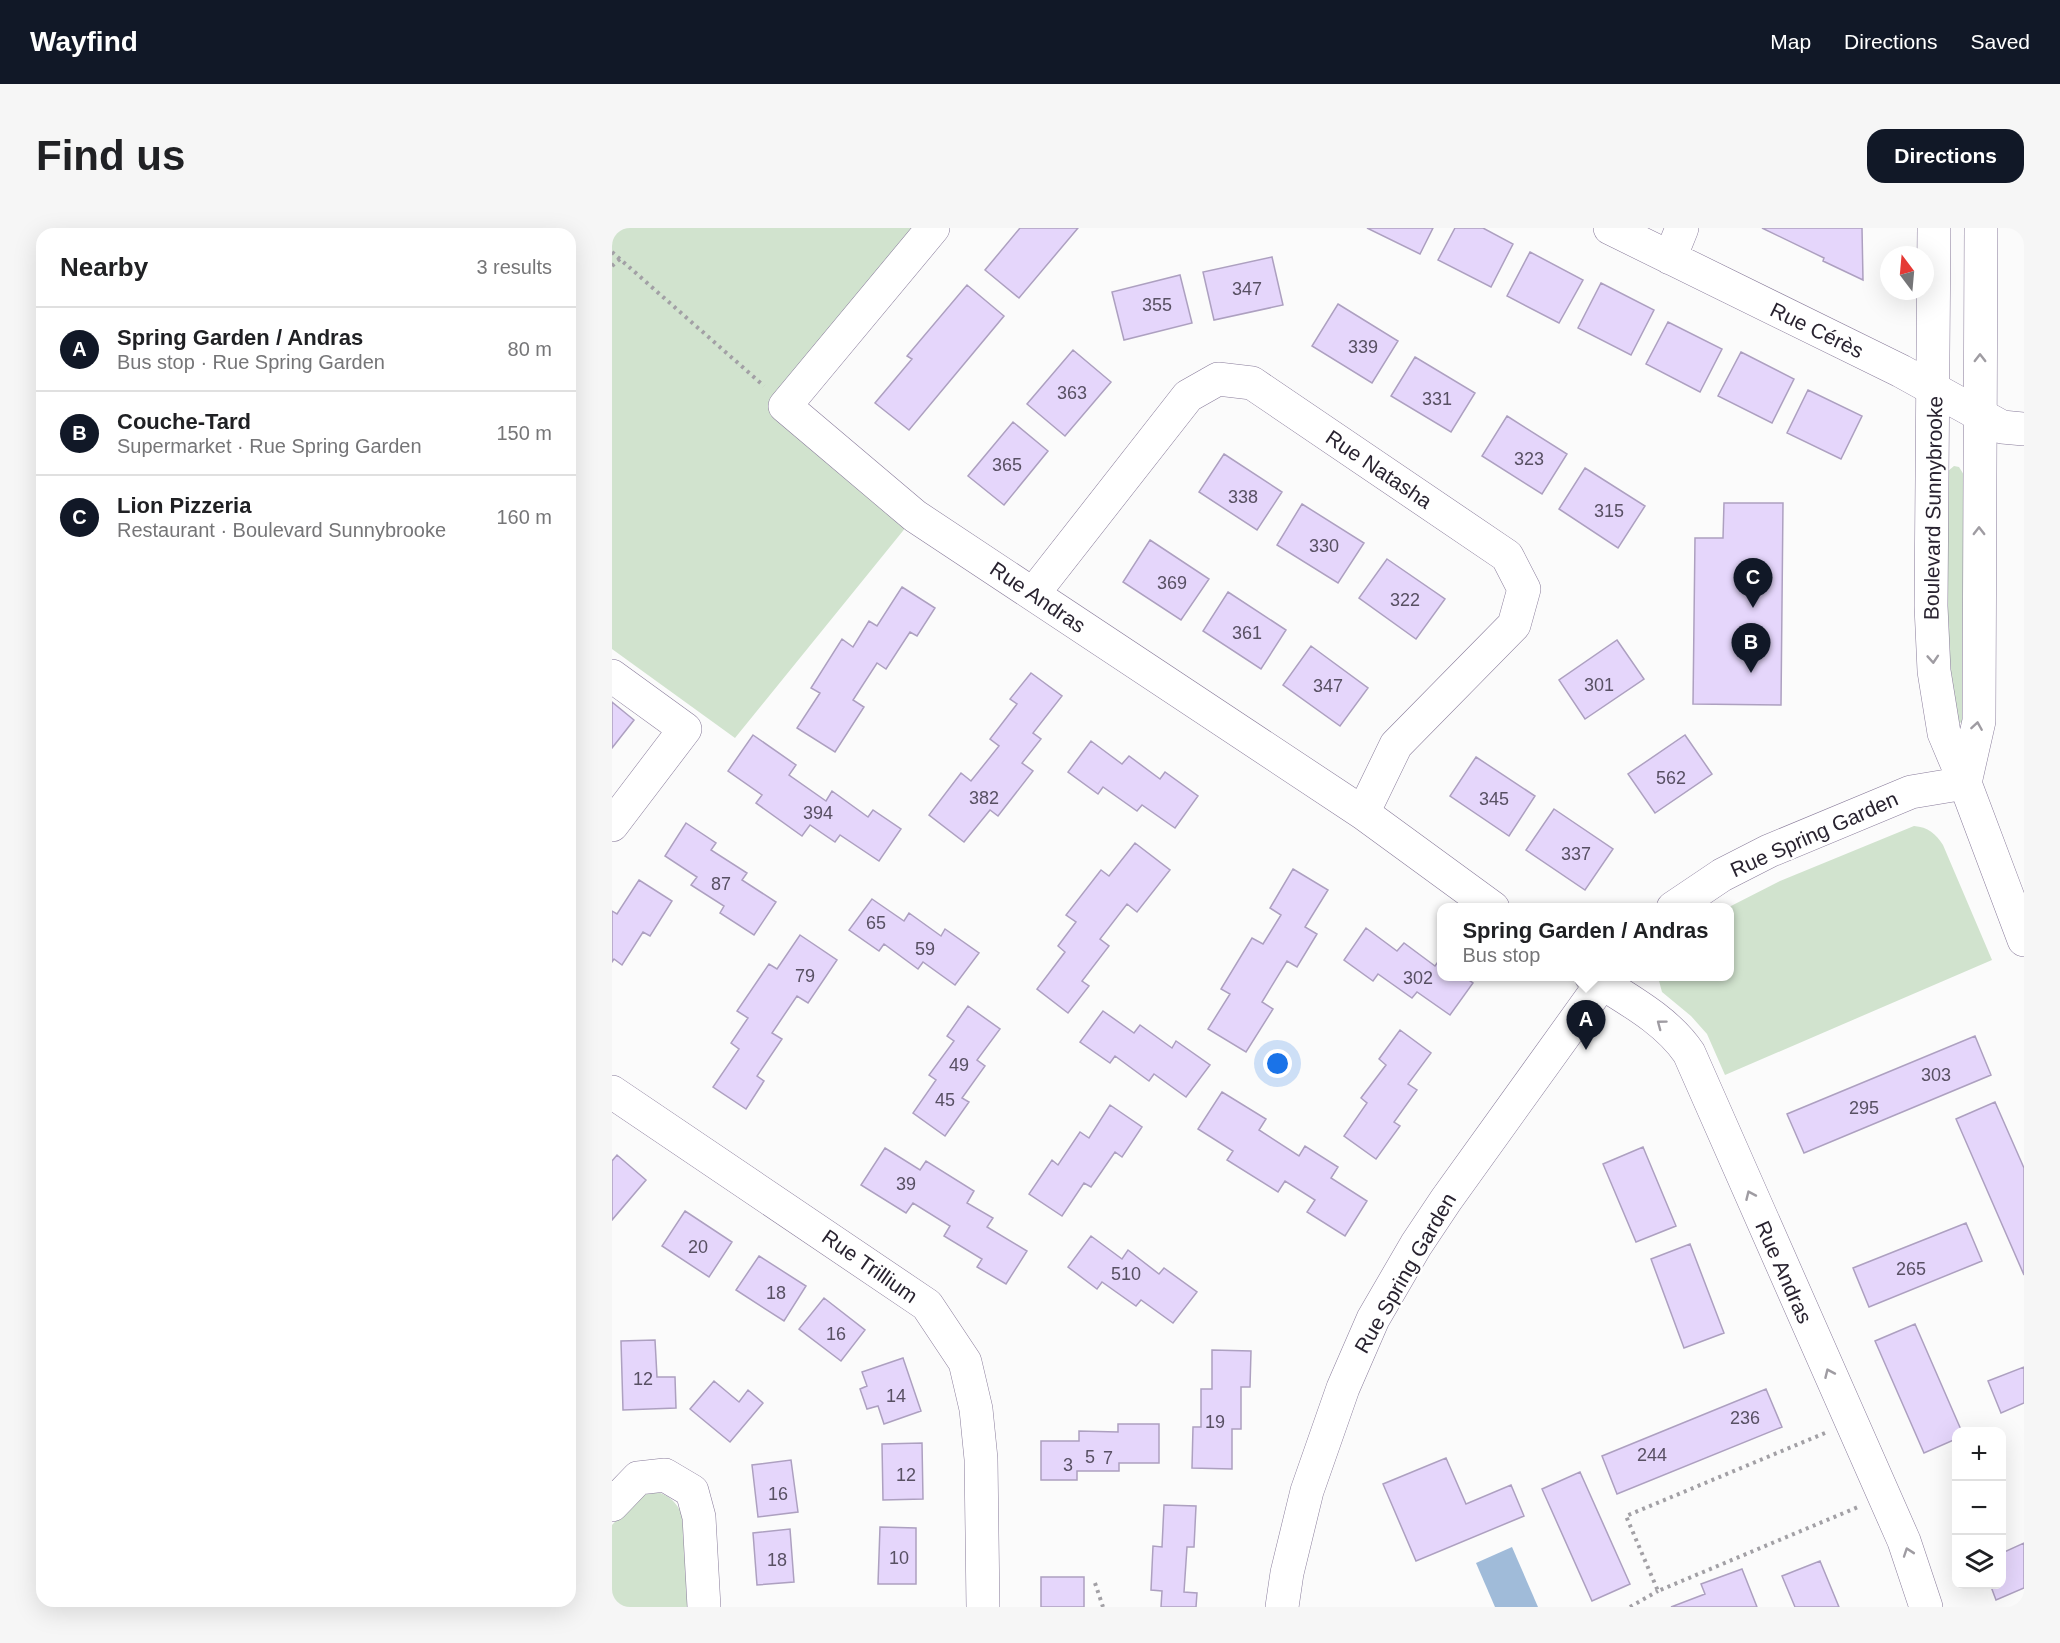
<!DOCTYPE html>
<html lang="en">
<head>
<meta charset="utf-8">
<style>
  body { margin:0; font-family:Helvetica,sans-serif; background:#f6f6f6; color:#202124 }
  .controls { position:absolute; right:18px; bottom:18px; display:grid; overflow:hidden; border-radius:12px; box-shadow:0 6px 24px #0002 }
  .controls button { width:54px; height:54px; display:grid; place-items:center; padding:0; border:0; border-bottom:2px solid #e0e0e0; background:#fff; color:#202124; font:30px sans-serif }
  .compass { position:absolute; left:1268px; top:18px; width:54px; height:54px; border-radius:50%; background:#fff; box-shadow:0 6px 24px #0002; rotate:344deg }
  .you { position:absolute; left:666px; top:836px; width:21px; height:21px; margin:-15px; border:4px solid #fff; border-radius:50%; background:#1a73e8; box-shadow:0 0 0 9px #1a73e833 }
  .badge { display:grid; place-items:center; width:39px; height:39px; border-radius:50%; background:#111827; color:#fff; font-size:20px; font-weight:700 }
  .pin { position:absolute; translate:-50% -50px; filter:drop-shadow(0 2px 3px #0008) }
  .pin::after { content:''; position:absolute; top:32px; width:21px; height:18px; background:inherit; clip-path:polygon(0 0,100% 0,50% 100%) }
  .popup { position:absolute; left:825px; top:675px; width:297px; height:78px; box-sizing:border-box; display:grid; place-content:center; border-radius:12px; background:#fff; filter:drop-shadow(0 2px 4px #0005); font-size:20px; white-space:nowrap; color:#757577 }
  .popup b { font-size:22px; color:#202124 }
  .popup::after { content:''; position:absolute; left:50%; top:100%; margin-left:-12px; border:12px solid transparent; border-top-color:#fff }
  .list { margin:0; padding:0; list-style:none }
  h2 { display:flex; justify-content:space-between; align-items:center; height:78px; margin:0; padding:0 24px; font-size:26px }
  h2 small { font-size:20px; font-weight:400; color:#757577 }
  .list li { display:grid; grid-template-columns:39px 1fr auto; gap:18px; align-items:center; box-sizing:border-box; height:84px; padding:0 24px; border-top:2px solid #e0e0e0 }
  .list b { display:block; font-size:22px; white-space:nowrap }
  .list p { margin:0; font-size:20px; white-space:nowrap; color:#757577 }
  .list em { font-size:20px; font-style:normal; color:#757577 }
  .icon { flex:none; width:33px; height:33px; fill:none; stroke:currentColor; stroke-width:2; stroke-linecap:round; stroke-linejoin:round }
  .map { position:relative; flex:none; width:1412px; height:1379px; overflow:hidden; border-radius:18px }
  header { display:flex; align-items:center; gap:36px; box-sizing:border-box; height:84px; padding:0 30px; background:#111827; color:#fff }
  header strong { font-size:28px }
  nav { display:flex; gap:33px; margin-inline-start:auto; font-size:21px }
  .intro { display:flex; align-items:center; justify-content:space-between; box-sizing:border-box; height:144px; padding:0 36px }
  h1 { margin:0; font-size:42px }
  .button { padding:15px 27px; border-radius:18px; background:#111827; color:#fff; font-size:21px; font-weight:700 }
  main { display:flex; gap:36px; padding:0 36px }
  aside { flex:1; background:#fff; border-radius:18px; box-shadow:0 6px 24px #0002 }
  .map>svg:first-child { display:block }
</style>
</head>
<body>
<header>
<strong>Wayfind</strong>
<nav><a>Map</a><a>Directions</a><a>Saved</a></nav>
</header>
<div class="intro"><h1>Find us</h1><a class="button">Directions</a></div>
<main>
<aside>
<h2>Nearby<small>3 results</small></h2>
<ul class="list">
<li><span class="badge">A</span><div><b>Spring Garden / Andras</b><p>Bus stop · Rue Spring Garden</p></div><em>80 m</em></li>
<li><span class="badge">B</span><div><b>Couche-Tard</b><p>Supermarket · Rue Spring Garden</p></div><em>150 m</em></li>
<li><span class="badge">C</span><div><b>Lion Pizzeria</b><p>Restaurant · Boulevard Sunnybrooke</p></div><em>160 m</em></li>
</ul>
</aside>
<div class="map">
<svg width="1412" height="1379" viewBox="0 0 1412 1379">
  <rect width="100%" height="100%" fill="#fbfbfb"/>
  <path fill="#d1e3ce" d="M0,0h321l-148,178 130,110 -180,222 -123,-89z
    M1342,238l5,1 5,8 -2,212 2,35 -6,1 -7,-43 -5,-64 2,-145z
    M1302,598c14,1 22,8 29,19l49,115 -267,115 -18,-41 -16,-18 -29,-24 -4,-15 72,-1 -1,-69 51,-26z
    M45,1264c41,10 34,82 35,115h-80v-82l27,-29z"/>
  <path fill="#a0bbd9" d="M900,1319l26,60h-43l-19,-44z"/>
  <path fill="#e5d6fb" stroke="#ada0c0" stroke-width="1.5" d="M408,0h58l-59,70 -34,-28z
    M755,0h66l-13,26z
    M843,0h28l30,16 -22,43 -53,-27z
    M1150,0h100l1,52 -40,-19 1,-3z
    M918,24l53,28 -24,43 -52,-27z
    M660,29l11,48 -69,15 -11,-48z
    M568,47l12,48 -68,17 -12,-48z
    M989,55l53,27 -23,45 -53,-27z
    M355,57l37,31 -95,114 -34,-27 37,-44 -5,-3z
    M726,76l60,37 -26,42 -60,-37z
    M1056,94l54,27 -22,43 -54,-28z
    M461,122l38,32 -46,54 -38,-32z
    M1129,124l53,27 -22,44 -54,-27z
    M803,129l60,36 -24,39 -60,-36z
    M1196,162l54,26 -21,43 -54,-26z
    M895,188l60,38 -25,40 -60,-38z
    M401,194l35,29 -44,54 -36,-29z
    M612,226l58,38 -25,38 -58,-38z
    M973,240l60,38 -27,42 -59,-39z
    M1112,275h59l-2,202 -88,-1 2,-166h28z
    M690,276l62,39 -26,40 -61,-38z
    M538,312l59,39 -28,41 -58,-38z
    M775,331l58,40 -29,40 -57,-41z
    M290,359l33,21 -18,28 -7,-4 -24,37 -9,-6 -24,37 11,7 -29,45 -38,-24 23,-35 -9,-5 31,-49 11,8 16,-26 8,5z
    M616,364l58,38 -25,39 -58,-38z
    M1005,412l27,39 -59,40 -26,-39z
    M699,418l57,42 -28,38 -57,-41z
    M419,445l31,23 -29,37 8,6 -19,24 11,8 -35,45 -8,-6 -26,32 -35,-27 32,-42 10,8 28,-35 -9,-7 27,-35 -7,-5z
    M0,474l22,18 -22,28z
    M141,507l43,30 -7,10 37,26 6,-10 36,26 5,-7 28,19 -22,32 -39,-26 -5,7 -25,-17 -8,11 -46,-33 6,-8 -34,-24z
    M1073,507l27,39 -57,39 -27,-39z
    M479,513l31,23 7,-8 31,23 5,-7 33,24 -23,32 -33,-23 -5,6 -34,-24 -5,7 -30,-22z
    M864,529l59,39 -26,40 -59,-40z
    M942,581l59,40 -28,41 -59,-40z
    M74,595l30,20 -5,7 36,23 -5,7 34,22 -22,33 -34,-22 4,-7 -33,-21 6,-8 -32,-21z
    M523,615l35,27 -33,42 -10,-8 -27,35 9,7 -27,35 7,5 -21,27 -31,-24 28,-37 -7,-6 18,-24 -10,-7 35,-45 8,6z
    M681,641l35,21 -23,37 12,7 -20,33 -10,-6 -25,41 11,7 -27,43 -38,-23 22,-35 -9,-5 31,-51 11,6 18,-29 -11,-7z
    M27,652l33,21 -22,35 -7,-4 -21,33 -8,-6 -2,3v-51l5,3z
    M260,671l32,22 5,-8 32,23 4,-7 34,24 -24,32 -32,-23 -5,7 -34,-25 -5,7 -30,-21z
    M754,700l31,23 7,-8 31,23 5,-7 2,2v15h21l10,7 -23,32 -33,-23 -5,6 -34,-24 -5,7 -29,-21z
    M188,707l37,25 -29,43 -11,-7 -25,37 10,6 -25,37 7,5 -18,28 -33,-22 26,-38 -8,-6 17,-25 -11,-7 32,-47 8,5z
    M356,778l32,23 -23,31 8,6 -23,32 7,4 -24,34 -32,-23 23,-33 -7,-5 25,-34 -7,-5z
    M491,783l31,22 6,-8 32,23 4,-7 34,24 -24,32 -32,-23 -5,7 -34,-25 -5,7 -30,-21z
    M788,802l31,23 -23,31 9,6 -23,32 6,4 -24,33 -32,-23 23,-33 -6,-5 25,-33 -7,-6z
    M1363,808l16,39 -187,78 -17,-39z
    M610,864l44,27 -7,11 40,26 6,-10 33,21 -7,11 36,23 -22,35 -38,-24 8,-12 -30,-19 -7,11 -51,-32 6,-9 -35,-22z
    M1383,874l29,66v107l-68,-156z
    M498,877l32,22 -20,30 -7,-5 -24,35 -7,-4 -22,33 -33,-22 23,-34 6,5 22,-33 9,6z
    M1031,919l33,79 -40,16 -33,-78z
    M273,920l35,22 6,-9 48,30 -7,12 26,15 -6,9 40,24 -21,33 -29,-17 5,-8 -38,-23 6,-10 -37,-23 -7,10 -45,-28z
    M5,927l29,25 -34,40v-59z
    M73,983l47,31 -23,35 -47,-31z
    M1354,995l16,38 -113,46 -16,-39z
    M479,1008l31,23 6,-9 31,24 5,-6 33,24 -24,31 -32,-23 -5,6 -34,-24 -5,7 -29,-22z
    M1078,1016l34,89 -40,15 -33,-89z
    M147,1028l47,30 -22,35 -48,-31z
    M212,1070l41,32 -24,31 -42,-32z
    M1303,1096l47,108h-6v7l-32,14 -49,-112z
    M43,1112l2,37h18l1,31 -53,2 -2,-69z
    M600,1122l39,1 -1,36h-9v42h-9v40l-40,-1 1,-41h8v-38h11z
    M291,1130l18,53 -37,13 -6,-18 -11,3 -7,-20 7,-3 -5,-14z
    M1412,1139v36l-23,10 -13,-32z
    M102,1153l25,21 9,-12 15,13 -33,39 -40,-33z
    M1154,1161l16,38 -165,67 -15,-38z
    M506,1196h41v39h-40v8h-42v9h-36v-39h38v-10l39,1z
    M310,1215l1,56 -40,1 -1,-56z
    M834,1230l20,46 45,-19 13,31 -108,45 -33,-77z
    M179,1232l7,52 -40,5 -6,-52z
    M968,1244l50,112 -38,17 -50,-112z
    M552,1277l32,1 -2,41h-7l-3,45 13,1 -1,14h-35l1,-16 -11,-1 2,-44 9,1z
    M268,1299l36,1v56h-38z
    M178,1301l4,53 -37,3 -4,-52z
    M1412,1315v45l-28,12 -6,-16h12v-31z
    M1208,1333l19,46h-44l-13,-31z
    M1130,1341l15,38h-86l34,-13 -4,-10z
    M429,1349h43v30h-43z"/>
  <g fill="none" stroke-linecap="round" stroke-linejoin="round">
    <g stroke="#887b9a" stroke-width="34">
      <path id="street" d="M321,0l-148,178 130,110 448,297 130,95
        M998,0l291,143 101,56 22,2
        M1058,30l12,-30
        M421,366l155,-198 30,-17 34,4 255,173 17,33 -10,36 -118,120 -33,68
        M0,448l73,53 -73,96
        M979,748c34,22 75,43 98,77l215,488 22,66
        M0,864l315,213 38,57 11,47 5,50 2,148
        M0,1277l26,-27 27,-3 27,16 7,26 5,90"/>
    </g>
    <g stroke="#887b9a" stroke-width="34">
      <path id="secondary" d="M1322,0l-3,378 3,65 10,62 21,50 59,157
        M1353,555l14,-62 2,-493
        M1061,680l49,-33 47,-24 142,-59 54,-9
        M670,1379l5,-34 20,-82 36,-103 30,-69 43,-74 30,-45 161,-224"/>
    </g>
    <path stroke="#a2a0a5" stroke-width="4" stroke-dasharray="3 4.5" stroke-linecap="butt" d="M0,24l152,134
      M0,38l8,-7
      M1213,1205l-199,83 32,75 200,-84
      M483,1355l8,24
      M1018,1379l28,-16"/>
    <use href="#street" stroke="#fff" stroke-width="33"/>
    <use href="#secondary" stroke="#fff" stroke-width="33"/>
  </g>
  <defs><path id="oneway-chevron" d="M-2-3.5L2.5 0L-2 3.5" fill="none" stroke-width="1.6" stroke-linecap="round" stroke-linejoin="round" transform="scale(1.5)"/></defs>
  <g stroke="#9f9ca2">
    <use href="#oneway-chevron" transform="translate(1368 130) rotate(-90)"/>
    <use href="#oneway-chevron" transform="translate(1367 303) rotate(-90)"/>
    <use href="#oneway-chevron" transform="translate(1321 431) rotate(86)"/>
    <use href="#oneway-chevron" transform="translate(1365 498) rotate(-81)"/>
    <use href="#oneway-chevron" transform="translate(1049 796) rotate(-143)"/>
    <use href="#oneway-chevron" transform="translate(1138 967) rotate(-114)"/>
    <use href="#oneway-chevron" transform="translate(1217 1145) rotate(-114)"/>
    <use href="#oneway-chevron" transform="translate(1296 1324) rotate(-109)"/>
  </g>
  <g text-anchor="middle" dominant-baseline="central" stroke-width="5" stroke-linejoin="round" paint-order="stroke">
    <g font-size="18" fill="#585063">
      <text x="635" y="61">347</text>
      <text x="545" y="77">355</text>
      <text x="751" y="119">339</text>
      <text x="460" y="165">363</text>
      <text x="825" y="171">331</text>
      <text x="917" y="231">323</text>
      <text x="395" y="237">365</text>
      <text x="631" y="269">338</text>
      <text x="997" y="283">315</text>
      <text x="712" y="318">330</text>
      <text x="560" y="355">369</text>
      <text x="793" y="372">322</text>
      <text x="635" y="405">361</text>
      <text x="987" y="457">301</text>
      <text x="716" y="458">347</text>
      <text x="1059" y="550">562</text>
      <text x="372" y="570">382</text>
      <text x="882" y="571">345</text>
      <text x="206" y="585">394</text>
      <text x="964" y="626">337</text>
      <text x="109" y="656">87</text>
      <text x="264" y="695">65</text>
      <text x="313" y="721">59</text>
      <text x="193" y="748">79</text>
      <text x="806" y="750">302</text>
      <text x="347" y="837">49</text>
      <text x="1324" y="847">303</text>
      <text x="333" y="872">45</text>
      <text x="1252" y="880">295</text>
      <text x="294" y="956">39</text>
      <text x="86" y="1019">20</text>
      <text x="1299" y="1041">265</text>
      <text x="514" y="1046">510</text>
      <text x="164" y="1065">18</text>
      <text x="224" y="1106">16</text>
      <text x="31" y="1151">12</text>
      <text x="284" y="1168">14</text>
      <text x="1133" y="1190">236</text>
      <text x="603" y="1194">19</text>
      <text x="1040" y="1227">244</text>
      <text x="478" y="1229">5</text>
      <text x="496" y="1230">7</text>
      <text x="456" y="1237">3</text>
      <text x="294" y="1247">12</text>
      <text x="166" y="1266">16</text>
      <text x="287" y="1330">10</text>
      <text x="165" y="1332">18</text>
    </g>
    <g font-size="21" fill="#292330" stroke="#fff">
      <text transform="translate(1205 102) rotate(26)">Rue Cérès</text>
      <text transform="translate(767 241) rotate(34)">Rue Natasha</text>
      <text transform="translate(1321 280) rotate(-89)">Boulevard Sunnybrooke</text>
      <text transform="translate(426 369) rotate(34)">Rue Andras</text>
      <text transform="translate(1202 606) rotate(-24)">Rue Spring Garden</text>
      <text transform="translate(258 1038) rotate(35)">Rue Trillium</text>
      <text transform="translate(1172 1044) rotate(66)">Rue Andras</text>
      <text transform="translate(793 1045) rotate(-60)">Rue Spring Garden</text>
    </g>
  </g>
</svg>
<div class="controls">
<button>+</button>
<button>−</button>
<button><svg class="icon" aria-label="layers" viewBox="0 0 24 24"><path d="M12 4l9 5-9 5-9-5zM3 14l9 5 9-5"/></svg></button>
</div>
<svg class="compass" viewBox="-18 -18 36 36"><path d="M0-13l5 13h-10z" fill="#e53935"/><path d="M0 13l5-13h-10z" fill="#757577"/></svg>
<div class="you"></div>
<div class="pin badge" style="left:974px;top:822px">A</div>
<div class="popup"><b>Spring Garden / Andras</b>Bus stop</div>
<div class="pin badge" style="left:1139px;top:445px">B</div>
<div class="pin badge" style="left:1141px;top:380px">C</div>
</div>
</main>
</body>
</html>
